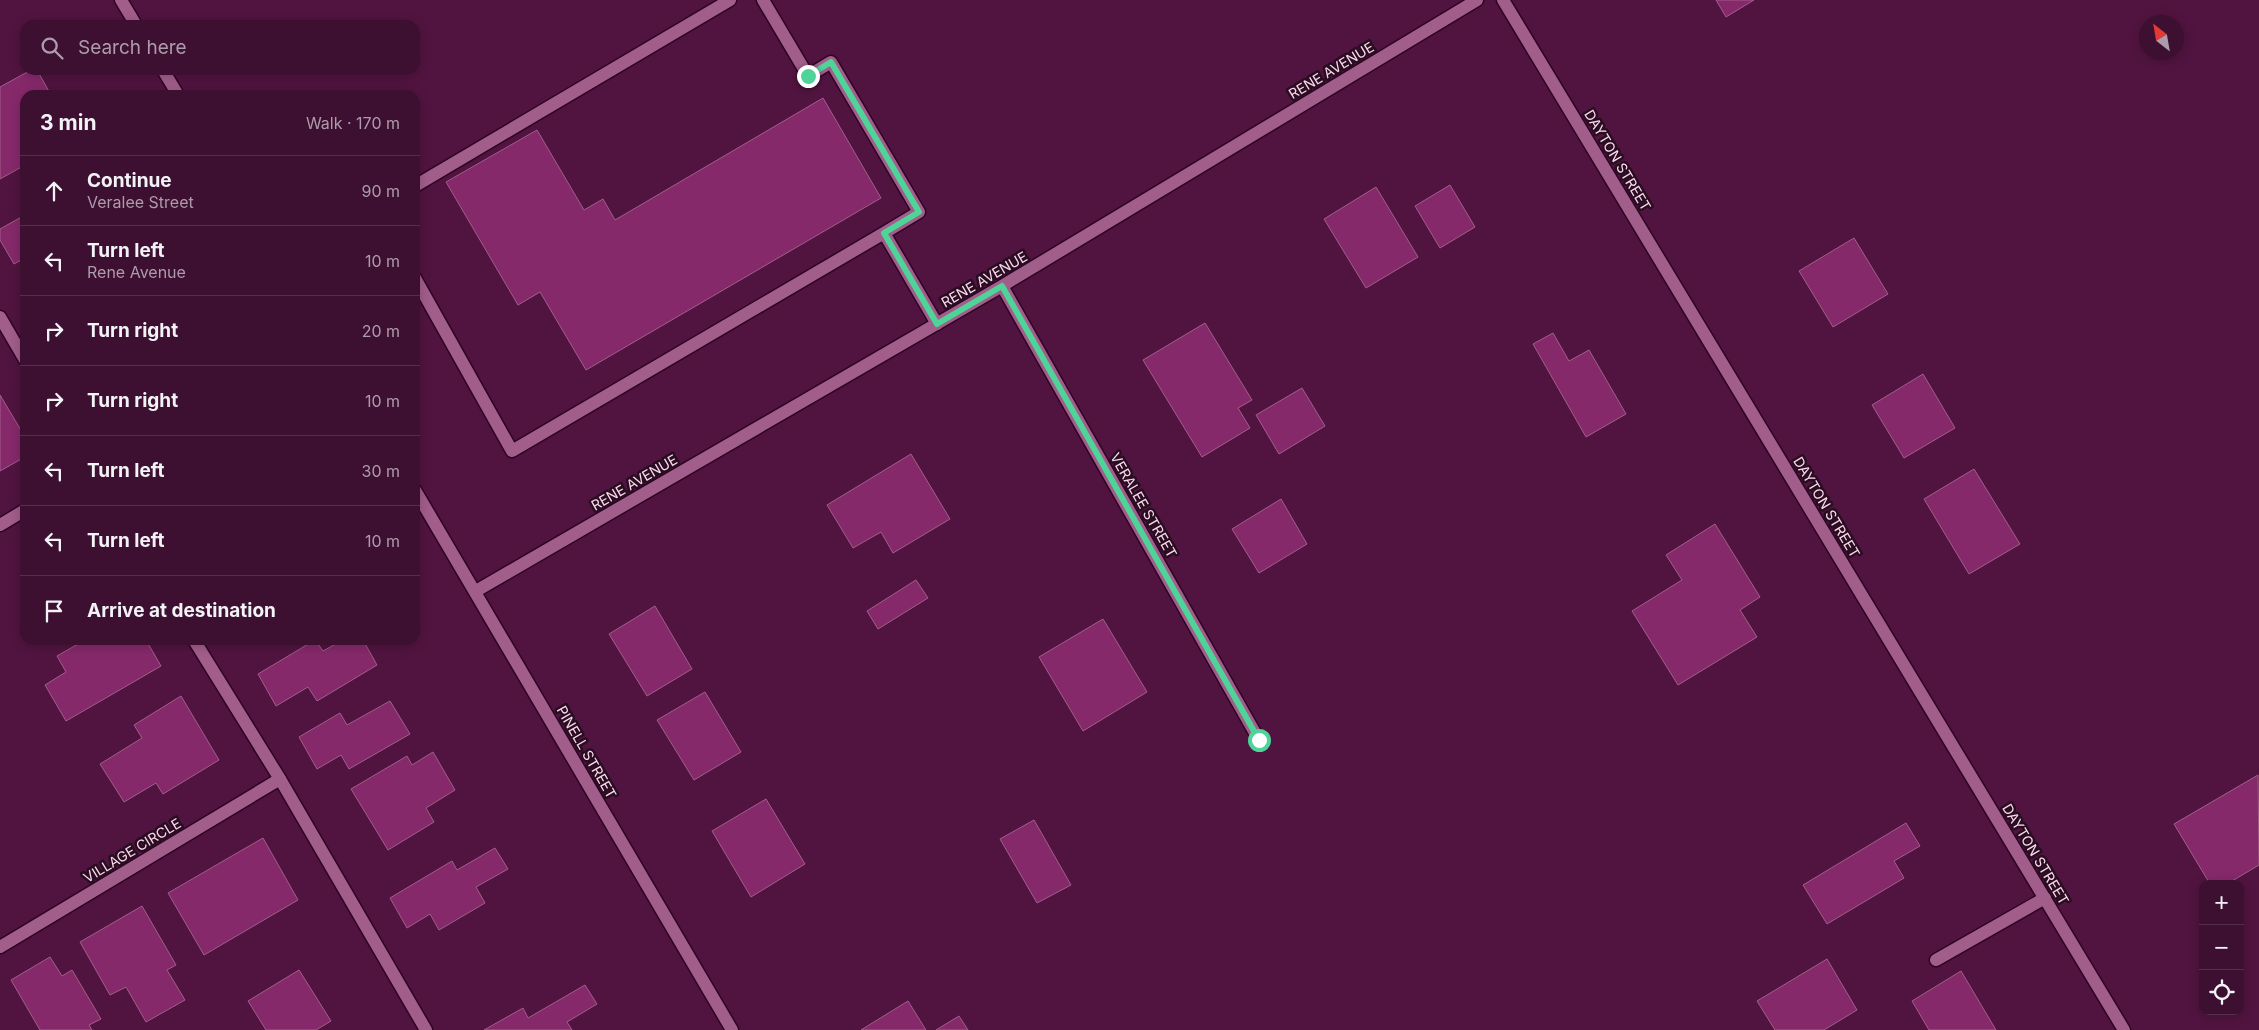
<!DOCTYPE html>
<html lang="en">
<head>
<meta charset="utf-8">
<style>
  body { margin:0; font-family:Inter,sans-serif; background:#481d3c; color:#f1f3f6 }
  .controls { position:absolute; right:15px; bottom:15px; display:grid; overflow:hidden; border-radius:10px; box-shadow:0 2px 12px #0003 }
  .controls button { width:45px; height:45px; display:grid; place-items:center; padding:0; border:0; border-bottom:1px solid #562f4c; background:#3d0f30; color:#f1f3f6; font:25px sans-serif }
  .compass { position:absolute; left:2139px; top:15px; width:45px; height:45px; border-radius:50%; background:#3d0f30; box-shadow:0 2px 12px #0003; rotate:329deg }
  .stop { position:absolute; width:15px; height:15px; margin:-11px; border:4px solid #4ed399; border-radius:50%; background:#fff }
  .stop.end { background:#4ed399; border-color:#fff; box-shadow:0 1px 5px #0008 }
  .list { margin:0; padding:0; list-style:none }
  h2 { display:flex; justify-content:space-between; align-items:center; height:65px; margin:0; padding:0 20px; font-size:21px }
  h2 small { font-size:16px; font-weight:400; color:#ad9cab }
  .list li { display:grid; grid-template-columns:32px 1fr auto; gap:15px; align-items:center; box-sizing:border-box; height:70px; padding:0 20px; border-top:1px solid #562f4c }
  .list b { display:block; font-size:19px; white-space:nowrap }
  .list p { margin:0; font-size:16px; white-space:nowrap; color:#ad9cab }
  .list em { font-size:16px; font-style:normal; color:#ad9cab }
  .icon { flex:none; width:28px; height:28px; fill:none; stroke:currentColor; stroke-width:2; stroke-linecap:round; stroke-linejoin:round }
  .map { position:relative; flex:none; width:2259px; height:1030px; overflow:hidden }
  .search { position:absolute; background:#3d0f30; box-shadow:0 2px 12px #0003; left:20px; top:20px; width:400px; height:55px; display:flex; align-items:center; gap:12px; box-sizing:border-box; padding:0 18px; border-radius:15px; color:#ad9cab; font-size:19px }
  .panel { position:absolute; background:#3d0f30; box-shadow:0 2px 12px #0003; left:20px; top:90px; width:400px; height:555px; border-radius:15px }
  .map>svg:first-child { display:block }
</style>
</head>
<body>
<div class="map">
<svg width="2259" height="1030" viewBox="0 0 2259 1030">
  <rect width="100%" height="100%" fill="#511440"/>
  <path fill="#86296b" stroke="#a15e8a" d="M1716,0h38l-28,17z
    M31,70h6l14,25h-26v70l-25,14v-92z
    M823,98l58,100 -295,172 -46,-78 -22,13 -72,-123 91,-52 47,80 19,-11 12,21z
    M1450,185l25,42 -35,21 -25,-42z
    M1376,187l42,70 -52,31 -42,-69z
    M25,215v43l-11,6 -14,-24v-11z
    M1854,238l34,56 -55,33 -34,-56z
    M1205,323l47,77 -14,8 12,20 -48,29 -59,-97z
    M1553,333l16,28 20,-11 37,64 -40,23 -53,-93z
    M1923,374l32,54 -51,30 -32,-53z
    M1302,388l23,38 -46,28 -23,-39z
    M0,395l25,42v20l-25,14z
    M911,454l39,65 -57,34 -12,-21 -28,16 -26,-43z
    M1974,469l46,75 -51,30 -45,-75z
    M1281,499l26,45 -48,29 -27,-44z
    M1715,524l45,73 -20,13 17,27 -79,48 -46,-74 50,-31 -16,-25z
    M916,580l12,18 -50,31 -11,-18z
    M655,606l37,63 -45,27 -38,-62z
    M1103,619l44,73 -64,39 -44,-74z
    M85,640h61l15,26 -95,55 -21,-36 21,-13 -9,-16z
    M315,640l8,11 20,-11h20l14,25 -60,36 -9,-14 -32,19 -18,-32z
    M705,692l36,60 -47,28 -37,-60z
    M181,696l38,64 -56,34 -7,-11 -32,19 -24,-38 42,-26 -8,-13z
    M390,701l20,33 -61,35 -8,-14 -24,14 -18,-32 41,-24 7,12z
    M433,752l22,38 -29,18 8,14 -46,28 -37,-61 56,-33 5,9z
    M2258,775l1,90 -32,19h-17l-36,-60z
    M766,799l39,65 -54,33 -39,-66z
    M1034,820l37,65 -34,18 -37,-64z
    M1906,823l14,23 -26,15 10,17 -77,46 -24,-39z
    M263,838l35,62 -94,55 -36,-62z
    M495,848l13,21 -32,18 9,16 -46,27 -9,-16 -23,14 -17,-30 62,-37 5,9z
    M142,906l34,59 -9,5 18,30 -39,22 -20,-35 -16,8 -30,-53z
    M50,957l12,19 10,-6 29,49 -12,6 3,5h-52l-29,-50z
    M1827,959l30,51 -33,20h-49l-18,-29z
    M299,970l32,51 -15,9h-50l-18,-29z
    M1961,971l35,59h-67l-17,-29z
    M585,985l12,19 -30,18 5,8h-88l39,-22 5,10z
    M908,1001l18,29h-65z
    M959,1016l9,14h-32z"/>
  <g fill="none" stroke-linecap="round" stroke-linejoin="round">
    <g stroke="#300324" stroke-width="15">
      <path id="service" d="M763,0l45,76 23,-14 88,150 -35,21 53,91
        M415,186l315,-186
        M415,278l97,173 372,-218
        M0,947l280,-168
        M1936,960l109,-62"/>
    </g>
    <g stroke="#300324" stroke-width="15">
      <path id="minor" d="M1503,0l621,1030
        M1002,286l257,454
        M0,317l25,43
        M0,525l25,-15
        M476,591l526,-305 475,-286
        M194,640l86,139 146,251"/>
    </g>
    <g stroke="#300324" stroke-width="15">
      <path id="tertiary" d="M121,0l15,25
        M163,70l15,25
        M415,490l317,540"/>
    </g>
    <use href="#service" stroke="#a25e8b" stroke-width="12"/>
    <use href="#minor" stroke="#a25e8b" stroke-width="12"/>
    <use href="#tertiary" stroke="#a25e8b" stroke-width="12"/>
  </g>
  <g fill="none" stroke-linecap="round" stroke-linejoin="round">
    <path stroke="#4ed399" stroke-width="6" d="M808,76l23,-14 88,150 -35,21 53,91 65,-38 257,454"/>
  </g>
  <g text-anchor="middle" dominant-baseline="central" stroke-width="5" stroke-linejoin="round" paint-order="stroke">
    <g font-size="14" fill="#fed8ef" stroke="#280e20">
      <text transform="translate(1331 70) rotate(-31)">RENE AVENUE</text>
      <text transform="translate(1618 160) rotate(59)">DAYTON STREET</text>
      <text transform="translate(984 279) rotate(-30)">RENE AVENUE</text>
      <text transform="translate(634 482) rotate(-30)">RENE AVENUE</text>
      <text transform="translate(1144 505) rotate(60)">VERALEE STREET</text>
      <text transform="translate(1827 507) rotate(59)">DAYTON STREET</text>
      <text transform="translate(587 752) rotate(60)">PINELL STREET</text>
      <text transform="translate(132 850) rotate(-31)">VILLAGE CIRCLE</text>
      <text transform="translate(2036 854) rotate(59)">DAYTON STREET</text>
    </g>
  </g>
</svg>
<div class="controls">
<button>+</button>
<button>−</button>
<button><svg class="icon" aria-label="locate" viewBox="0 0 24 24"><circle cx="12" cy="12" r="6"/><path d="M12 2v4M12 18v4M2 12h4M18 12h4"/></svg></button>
</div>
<svg class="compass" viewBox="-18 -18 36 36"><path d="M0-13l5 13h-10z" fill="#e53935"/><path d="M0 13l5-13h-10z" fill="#ad9cab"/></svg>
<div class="stop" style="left:1259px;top:740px"></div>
<div class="stop end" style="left:808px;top:76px"></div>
<div class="search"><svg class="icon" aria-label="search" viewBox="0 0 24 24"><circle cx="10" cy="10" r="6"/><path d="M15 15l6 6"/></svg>Search here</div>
<section class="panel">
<h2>3 min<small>Walk · 170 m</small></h2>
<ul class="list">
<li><svg class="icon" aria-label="ahead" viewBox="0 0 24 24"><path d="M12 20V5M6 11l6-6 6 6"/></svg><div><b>Continue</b><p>Veralee Street</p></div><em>90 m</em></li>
<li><svg class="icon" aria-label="left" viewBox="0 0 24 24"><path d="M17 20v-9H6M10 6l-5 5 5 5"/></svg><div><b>Turn left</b><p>Rene Avenue</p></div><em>10 m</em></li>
<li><svg class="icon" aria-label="right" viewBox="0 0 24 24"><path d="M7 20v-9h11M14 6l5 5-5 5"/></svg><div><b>Turn right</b></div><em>20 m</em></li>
<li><svg class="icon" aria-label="right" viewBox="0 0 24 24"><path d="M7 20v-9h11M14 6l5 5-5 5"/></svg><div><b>Turn right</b></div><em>10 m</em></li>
<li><svg class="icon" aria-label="left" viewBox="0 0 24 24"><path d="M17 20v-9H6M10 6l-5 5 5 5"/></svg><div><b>Turn left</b></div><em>30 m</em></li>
<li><svg class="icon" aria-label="left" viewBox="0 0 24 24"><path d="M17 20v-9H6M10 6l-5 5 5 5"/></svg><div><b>Turn left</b></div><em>10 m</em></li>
<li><svg class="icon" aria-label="arrive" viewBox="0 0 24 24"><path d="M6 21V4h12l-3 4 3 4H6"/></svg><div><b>Arrive at destination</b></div></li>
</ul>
</section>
</div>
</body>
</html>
